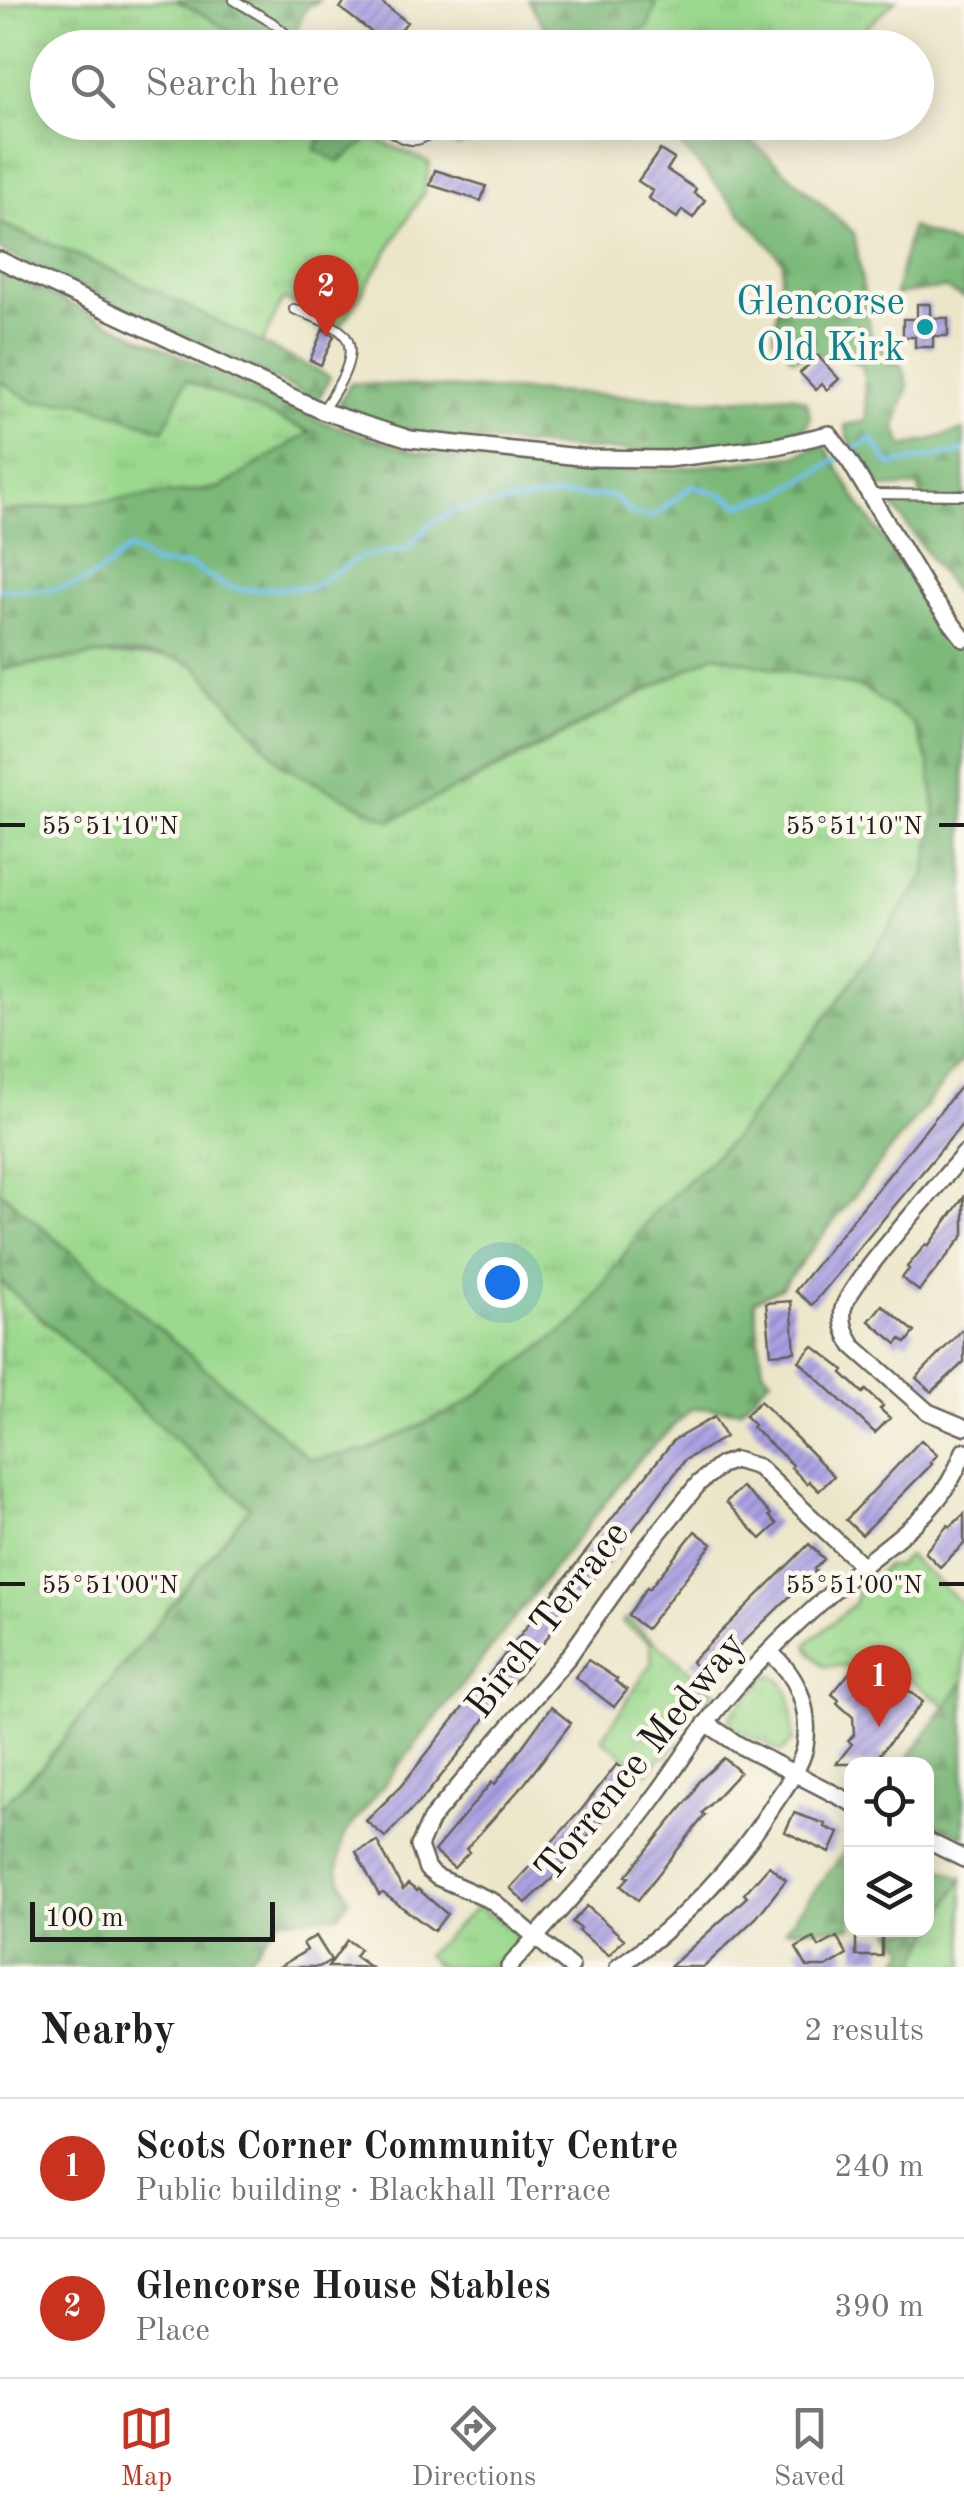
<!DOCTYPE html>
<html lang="en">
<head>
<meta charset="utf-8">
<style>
  body { margin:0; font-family:"Old Standard TT",serif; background:#f2f2f2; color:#202124 }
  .controls { position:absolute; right:30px; bottom:30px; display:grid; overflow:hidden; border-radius:20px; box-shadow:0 5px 25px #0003 }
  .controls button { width:90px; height:90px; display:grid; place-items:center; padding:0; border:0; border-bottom:2px solid #e0e0e0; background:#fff; color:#202124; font:50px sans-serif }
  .scale { position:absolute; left:30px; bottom:25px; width:245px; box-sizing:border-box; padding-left:10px; border:5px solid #1c1c1c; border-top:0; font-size:28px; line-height:35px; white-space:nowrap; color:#1c1c1c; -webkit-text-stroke:8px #fbf7ec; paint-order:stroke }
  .you { position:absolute; left:502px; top:1282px; width:35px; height:35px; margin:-25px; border:8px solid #fff; border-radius:50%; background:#1a73e8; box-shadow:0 0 0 15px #1a73e833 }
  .badge { display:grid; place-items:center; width:65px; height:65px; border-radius:50%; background:#c8321e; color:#fff; font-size:32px; font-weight:700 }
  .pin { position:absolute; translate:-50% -82px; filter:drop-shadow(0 2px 5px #0008) }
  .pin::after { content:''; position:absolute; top:52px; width:35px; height:30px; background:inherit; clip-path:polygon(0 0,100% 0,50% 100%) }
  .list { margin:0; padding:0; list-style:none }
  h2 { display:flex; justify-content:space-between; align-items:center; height:130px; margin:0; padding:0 40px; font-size:42px }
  h2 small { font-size:32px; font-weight:400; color:#757577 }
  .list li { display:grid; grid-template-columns:65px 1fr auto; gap:30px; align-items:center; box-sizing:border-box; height:140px; padding:0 40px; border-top:2px solid #e0e0e0 }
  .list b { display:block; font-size:38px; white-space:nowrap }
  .list p { margin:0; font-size:32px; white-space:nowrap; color:#757577 }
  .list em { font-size:32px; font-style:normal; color:#757577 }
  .icon { flex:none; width:55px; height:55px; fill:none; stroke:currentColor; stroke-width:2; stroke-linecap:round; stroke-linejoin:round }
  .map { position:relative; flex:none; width:964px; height:1967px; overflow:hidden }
  .search { position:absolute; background:#fff; box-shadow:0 5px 25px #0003; left:30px; right:30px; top:30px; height:110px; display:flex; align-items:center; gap:25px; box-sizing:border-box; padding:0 35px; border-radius:55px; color:#757577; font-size:38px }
  .sheet { height:410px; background:#fff }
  nav { display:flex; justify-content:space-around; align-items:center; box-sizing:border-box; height:140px; border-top:2px solid #e0e0e0; background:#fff; font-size:28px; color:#757577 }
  nav a { display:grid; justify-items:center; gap:5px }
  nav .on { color:#c8321e }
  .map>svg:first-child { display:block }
</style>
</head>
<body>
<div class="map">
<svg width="964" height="1967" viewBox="0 0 964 1967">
  <defs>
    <pattern id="grass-tufts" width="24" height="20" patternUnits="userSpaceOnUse" patternTransform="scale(2.5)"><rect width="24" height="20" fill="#9bd98e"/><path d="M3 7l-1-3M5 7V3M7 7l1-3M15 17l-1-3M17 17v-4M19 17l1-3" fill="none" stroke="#85ba7a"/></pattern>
    <pattern id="forest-firs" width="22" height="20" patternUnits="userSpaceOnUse" patternTransform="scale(2.5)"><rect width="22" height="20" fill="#7cb979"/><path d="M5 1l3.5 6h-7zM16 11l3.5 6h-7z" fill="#6b9e68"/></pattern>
    <pattern id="park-crowns" width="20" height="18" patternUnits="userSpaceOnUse" patternTransform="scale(2.5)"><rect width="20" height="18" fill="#9bd98e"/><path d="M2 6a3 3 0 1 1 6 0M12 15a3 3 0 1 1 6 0" fill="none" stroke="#85ba7a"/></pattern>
    <pattern id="building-hatch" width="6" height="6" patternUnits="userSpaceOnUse" patternTransform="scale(2.5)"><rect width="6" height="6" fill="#aaa0e4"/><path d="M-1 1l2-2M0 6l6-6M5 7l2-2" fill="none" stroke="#8a82b8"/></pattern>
  </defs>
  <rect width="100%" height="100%" fill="#fbf7ec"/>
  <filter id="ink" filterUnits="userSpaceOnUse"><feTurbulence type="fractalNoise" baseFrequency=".01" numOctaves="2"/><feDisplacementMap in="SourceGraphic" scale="20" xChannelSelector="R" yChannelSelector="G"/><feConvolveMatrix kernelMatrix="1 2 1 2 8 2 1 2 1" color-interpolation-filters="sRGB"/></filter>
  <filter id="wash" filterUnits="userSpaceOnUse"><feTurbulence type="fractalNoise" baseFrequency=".0048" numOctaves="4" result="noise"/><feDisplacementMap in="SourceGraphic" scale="40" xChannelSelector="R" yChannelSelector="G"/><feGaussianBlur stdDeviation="2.25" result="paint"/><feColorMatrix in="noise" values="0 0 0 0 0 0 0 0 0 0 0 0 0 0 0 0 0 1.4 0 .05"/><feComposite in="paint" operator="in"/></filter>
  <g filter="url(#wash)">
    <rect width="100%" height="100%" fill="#ece6c9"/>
    <path fill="url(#grass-tufts)" stroke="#5c7a55" stroke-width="2.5" d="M29,0h146l28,14 49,33 -204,1v74l275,1 40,21 5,-8 62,27 -6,29 -82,133 -59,-26 -21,45 -141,-70 -121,-51v-215z
      M651,0h245l-51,47 -225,1 36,-43z
      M186,380l125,51 -91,57 -220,24v-131l34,21 44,-1 85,29z
      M100,655l76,2 20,9 88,101 177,21 254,-133 148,33 50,35 16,40 7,50 -11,62 -83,121 -111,145 -79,73 -73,105 -117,87 -94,44 -57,10 -311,-269v-522z
      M0,1281l250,226 -209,260 -41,41z
      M625,1618l91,73 -12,15 -17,-6 -16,9 -4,18 10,15 -10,15h-7l-12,16 -46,-34 50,-77 -2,-20 -28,-19z
      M773,1675c23,13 19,43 20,66l-12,11 -47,-25 -4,-6 2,-8 34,-37z
      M962,1879l2,88h-51z
      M477,1907l36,23 4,11 -20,26h-59l-12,-12z"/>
    <path fill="url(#forest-firs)" stroke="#4c6a4a" stroke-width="2.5" d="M175,0h146l-14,7 -12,26 10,15 -53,-1 -49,-33z
      M528,0h123l5,5 -8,23 -10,2 -18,17 -74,1 8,-5z
      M453,122l278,1 123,110 17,103 32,32 5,18 -13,42 9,19 60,-17v176l-72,-102 29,-1 -2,-17 -37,2 -34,-49 -3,-14 22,-4 -4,-54 -29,-15 -41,7 -19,-22 9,-76 -103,-117 -27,-19 -34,15 -35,-12 -80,-4 -47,22 -8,-20z
      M323,123h53l-13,21 -24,18 -24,-12 10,-24z
      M0,223l121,51 209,103 -12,23 -318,-150z
      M911,227l53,21v50l-20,-10 -49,7z
      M0,271l317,149 98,32 176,20 92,-4 112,-12 21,-9 10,1 35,59 103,147v403l-183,231 -27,13 9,68 8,9 -31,32 -48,-2 -55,54 -294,375 -5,34 11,29 -11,15 -58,4 -38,48h-242v-159l42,-41 208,-260 -250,-226v-90l311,269 57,-10 94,-44 117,-87 73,-105 79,-73 111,-145 83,-120 11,-63 -7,-50 -16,-40 -50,-35 -148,-33 -324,166 -107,-54 -88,-101c-55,-25 -138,-5 -196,3v-157l220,-24 90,-56 -124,-52 -22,50 -86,-29 -44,1 -34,-21z
      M350,383l366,17 76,-5 15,7c3,10 5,20 -3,27 -47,41 -321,15 -386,4 -27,-5 -55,-16 -81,-25z
      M964,1680v156l-37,-16 -1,-56h-22z
      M851,1843v84l-66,3z
      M927,1861l35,18 -49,88h-18l11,-18 -15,-19h35z"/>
    <path fill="url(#park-crowns)" stroke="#5c7a55" stroke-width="2.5" d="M908,1556l56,49v75l-18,26 -55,-40h-68l-15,-18v-5l46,-39 4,-12 28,-26h12z"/>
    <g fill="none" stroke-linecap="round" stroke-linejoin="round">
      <path stroke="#72c2ed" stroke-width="5" d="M850,452l22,-13 18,26 74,-14
        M0,589c60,3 84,3 129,-41l25,16 37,2 31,18 21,6 69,-3 48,-30 49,-9 21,-24 25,-14 104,-14h54l19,18 21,3 39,-31 31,9 18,10 38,-11 61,-36"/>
    </g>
    <g id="blocks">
      <path fill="url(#building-hatch)" d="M346,0h32l29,22 -8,10 20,16h-27l-52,-40z
        M660,150l14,9 -7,11 29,19 -2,4 11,7 -12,18 -11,-8 -5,8 -29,-20 5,-7 -15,-10z
        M435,170l51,16 -5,15 -51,-16z
        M917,304h13v14h18v18h-15v11h-18v-10h-12v-18h14z
        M323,329l11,7 -13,29 -11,-5z
        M818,356l21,23 -12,11 -5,-6 -6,6 -16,-17z
        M964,1082v40l-152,183 -17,-14z
        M964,1197v38l-45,56 -17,-13 7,-9 -2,-2 19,-23 2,2z
        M791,1301l4,51 -24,2 -5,-51z
        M882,1305l33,27 -9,11 -5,-4 -4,5 -28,-23z
        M964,1328v34l-32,30 -16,-14z
        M813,1346l31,24 -2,3 21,20 3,-3 17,16 -3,3 10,9 -15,15 -76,-72z
        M760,1401l74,75 -15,15 -10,-10 -2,3 -16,-17 2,-2 -41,-38 2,-2 -9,-9z
        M714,1417l11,20 -40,23 -79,106 -2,-2 -34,45 -2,-1 -40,57 -28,34 -2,-1 -27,41 -46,57 -40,41 -19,-16 35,-35 273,-346z
        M921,1440l16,15 -7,8 2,1 -70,71 -16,-15z
        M742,1487l29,27 -2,2 8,8 -16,15 -35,-37z
        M964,1514v30l-24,23 -15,-15 23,-27 2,2z
        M695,1531l17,13 -66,85 -18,-13 19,-29 2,2z
        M809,1544l15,15 -10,10 2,2 -108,105 -17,-14z
        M588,1660l29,19 -2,2 12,9 -13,17 -39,-30z
        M854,1667l32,26 8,-11 5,5 2,-3 22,18 -43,52 13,10h-57l16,-20 -4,-3 6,-6 -1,-18 -16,-14 2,-3 -7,-6z
        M551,1707l20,16 -46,60 -59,66 3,3 -15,16 -20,-17 58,-69 3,2z
        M724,1758l16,14 -38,41 3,2 -67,85 -17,-14 8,-9 -3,-1 66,-81 6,-13z
        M617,1764l17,13 -8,11 2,2 -74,87 -28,26 -16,-15 72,-79z
        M794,1813l32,11 -1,3 14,6 -9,20 -45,-21z
        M377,1841l26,49 5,-6 9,7 1,-2 29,25 -13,17 -51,-38 -4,2 -23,-43z
        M769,1866l17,14 -29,37 -53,50h-34l77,-70 -3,-3z
        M587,1906l37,33 -15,16 -31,-24 2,-3 -8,-6z
        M316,1936l15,24 -12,7h-40l28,-17 -4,-7z
        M856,1936h26v20h-26z
        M837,1937l10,18 -21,12h-19l-11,-19 18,-10 5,9z
        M347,1940l13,9 -5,7 15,11h-42z"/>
    </g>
  </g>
  <g filter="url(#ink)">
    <use href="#blocks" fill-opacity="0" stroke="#656359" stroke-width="2.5"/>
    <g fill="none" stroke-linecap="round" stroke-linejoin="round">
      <g stroke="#656359" stroke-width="12">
        <path id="service" d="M234,0l39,23 30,25
          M361,48l5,-6
          M378,122c25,20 42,28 63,0
          M294,309c14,6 33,12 45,21 27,19 -4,62 -17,81
          M870,494l94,1"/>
      </g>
      <g stroke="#656359" stroke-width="20">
        <path id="minor" d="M0,260l322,151 88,28 179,19 78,1 110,-13 52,-12 21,28 80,133 34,44
          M964,1154c-23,28 -115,129 -121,155 -2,13 3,26 10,37l75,66 36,15
          M706,1723l33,22 113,58
          M926,1840l38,19
          M509,1967c50,-57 104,-112 148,-173 23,-31 42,-64 67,-93 40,-48 88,-92 136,-133 45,-37 84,-60 104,-117
          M571,1967l-77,-65 -57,-25 -10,-8 -8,-23 12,-27 138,-163 70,-99 60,-74 22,-18 14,-5 23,7 105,99
          M618,1967c64,-44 117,-101 158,-166 11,-16 25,-35 29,-54 6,-38 -7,-72 -36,-95"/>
      </g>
      <use href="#service" stroke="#fff" stroke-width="8"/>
      <use href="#minor" stroke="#fff" stroke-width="15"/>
    </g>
  </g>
  <path fill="none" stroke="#1c1c1c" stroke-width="4" d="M0,825h25M939,825h25M0,1584h25M939,1584h25"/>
  <circle fill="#0f9aa8" stroke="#fbf7ec" stroke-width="4" cx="925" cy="327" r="10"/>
  <g text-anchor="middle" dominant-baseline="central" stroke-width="9" stroke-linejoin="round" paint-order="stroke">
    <g font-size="40" fill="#0d838f" stroke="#fbf7ec" text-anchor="end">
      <text x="905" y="304">Glencorse<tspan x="905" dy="46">Old Kirk</tspan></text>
    </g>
    <g font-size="40" fill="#1c1c1c" stroke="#fbf7ec">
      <text transform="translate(549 1621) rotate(-52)">Birch Terrace</text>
      <text transform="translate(642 1758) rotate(-51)">Torrence Medway</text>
    </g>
  </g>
  <g font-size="25" text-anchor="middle" fill="#1c1c1c" stroke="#fbf7ec" stroke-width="9" stroke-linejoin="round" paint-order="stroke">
    <text x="110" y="834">55°51'10"N</text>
    <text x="854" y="834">55°51'10"N</text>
    <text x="110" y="1593">55°51'00"N</text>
    <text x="854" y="1593">55°51'00"N</text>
  </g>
</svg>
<div class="controls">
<button><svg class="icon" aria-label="locate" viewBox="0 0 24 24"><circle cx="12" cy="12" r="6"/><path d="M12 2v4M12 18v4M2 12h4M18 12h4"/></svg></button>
<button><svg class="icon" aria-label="layers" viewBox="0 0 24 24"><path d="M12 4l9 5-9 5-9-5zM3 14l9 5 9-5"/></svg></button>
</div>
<div class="scale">100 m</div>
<div class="you"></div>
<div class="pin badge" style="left:879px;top:1727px">1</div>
<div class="pin badge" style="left:326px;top:337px">2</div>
<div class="search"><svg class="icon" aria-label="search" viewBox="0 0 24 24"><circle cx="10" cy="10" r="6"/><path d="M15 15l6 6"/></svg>Search here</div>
</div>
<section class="sheet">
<h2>Nearby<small>2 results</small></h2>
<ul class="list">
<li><span class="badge">1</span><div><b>Scots Corner Community Centre</b><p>Public building · Blackhall Terrace</p></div><em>240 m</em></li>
<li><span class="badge">2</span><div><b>Glencorse House Stables</b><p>Place</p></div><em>390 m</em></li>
</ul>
</section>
<nav>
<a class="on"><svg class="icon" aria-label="map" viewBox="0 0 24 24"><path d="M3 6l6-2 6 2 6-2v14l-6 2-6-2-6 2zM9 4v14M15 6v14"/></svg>Map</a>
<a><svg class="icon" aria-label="directions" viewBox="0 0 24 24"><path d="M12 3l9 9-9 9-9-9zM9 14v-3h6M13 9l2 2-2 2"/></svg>Directions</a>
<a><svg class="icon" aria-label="saved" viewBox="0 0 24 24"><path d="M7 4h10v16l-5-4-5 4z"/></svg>Saved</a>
</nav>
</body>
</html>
